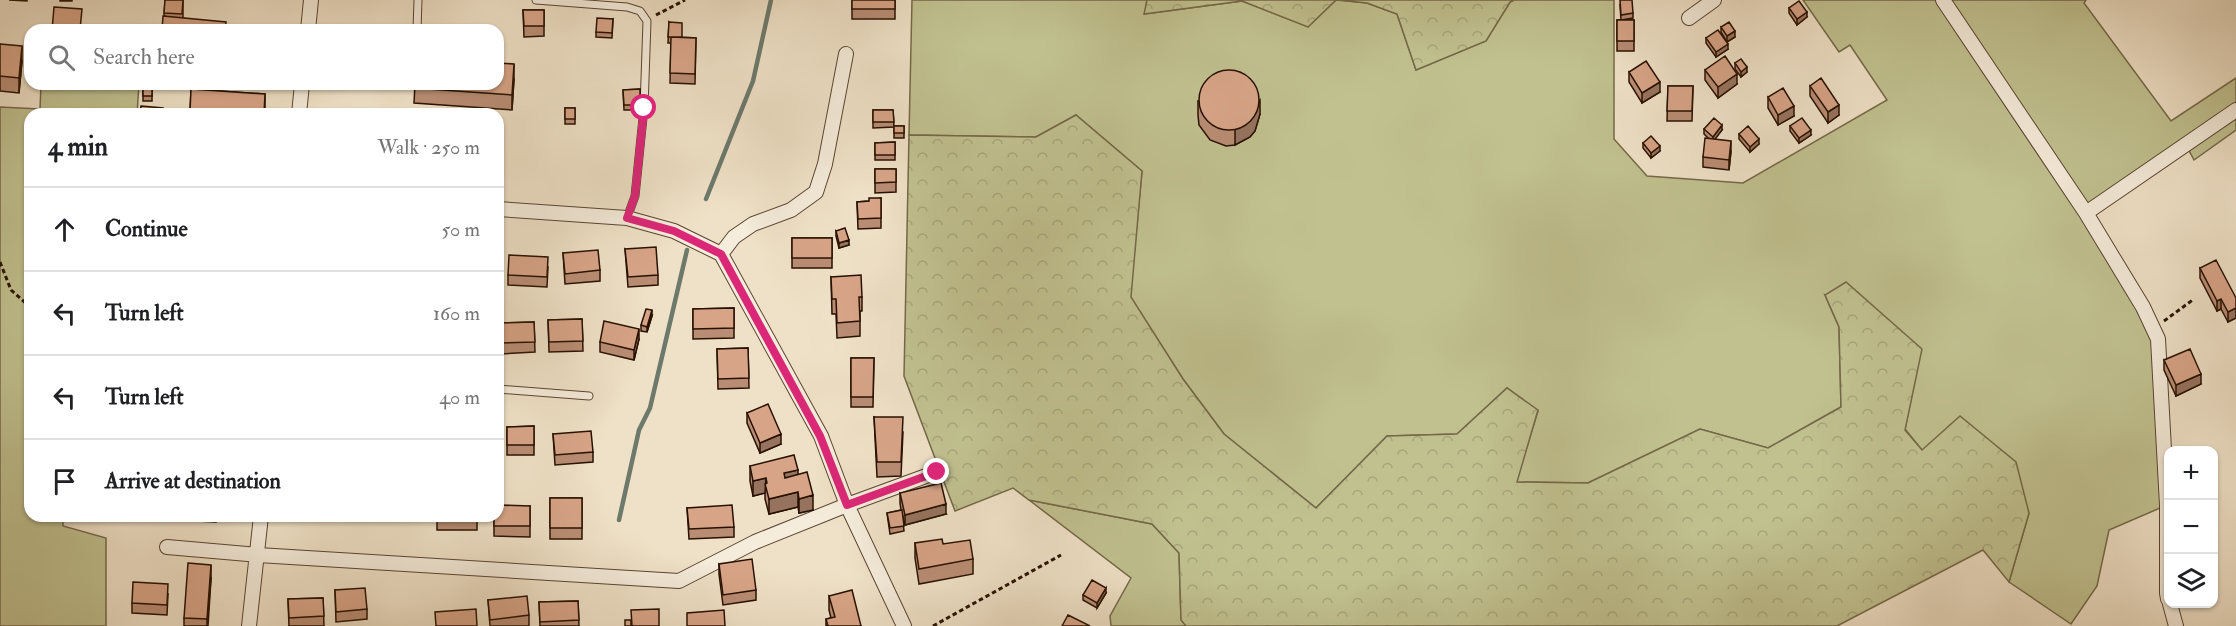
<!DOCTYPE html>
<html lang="en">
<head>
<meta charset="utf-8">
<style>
  body { margin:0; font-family:"IM FELL Double Pica",serif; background:#f6f6f6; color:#202124 }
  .controls { position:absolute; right:18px; bottom:18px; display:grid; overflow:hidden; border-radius:12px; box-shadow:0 2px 4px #0004 }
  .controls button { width:54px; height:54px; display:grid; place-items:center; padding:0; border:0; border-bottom:2px solid #e0e0e0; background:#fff; color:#202124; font:30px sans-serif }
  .stop { position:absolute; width:18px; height:18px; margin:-14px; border:4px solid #db2777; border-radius:50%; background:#fff }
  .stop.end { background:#db2777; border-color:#fff; box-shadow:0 2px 6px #0008 }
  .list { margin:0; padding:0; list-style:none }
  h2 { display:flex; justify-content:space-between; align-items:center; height:78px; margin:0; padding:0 24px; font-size:26px }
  h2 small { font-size:20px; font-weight:400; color:#757577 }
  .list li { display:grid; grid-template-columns:39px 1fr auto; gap:18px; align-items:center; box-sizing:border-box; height:84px; padding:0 24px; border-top:2px solid #e0e0e0 }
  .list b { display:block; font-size:22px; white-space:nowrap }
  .list em { font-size:20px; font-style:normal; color:#757577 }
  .icon { flex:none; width:33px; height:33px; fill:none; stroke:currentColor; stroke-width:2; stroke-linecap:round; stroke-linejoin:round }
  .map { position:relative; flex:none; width:2236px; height:626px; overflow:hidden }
  .search { position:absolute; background:#fff; box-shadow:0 2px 4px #0004; left:24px; top:24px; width:480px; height:66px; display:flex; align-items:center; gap:15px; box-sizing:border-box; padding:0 21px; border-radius:18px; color:#757577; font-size:22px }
  .panel { position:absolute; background:#fff; box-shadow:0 2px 4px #0004; left:24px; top:108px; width:480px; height:414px; border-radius:18px }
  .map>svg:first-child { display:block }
</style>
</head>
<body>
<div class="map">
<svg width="2236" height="626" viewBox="0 0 2236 626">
  <defs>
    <pattern id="forest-crowns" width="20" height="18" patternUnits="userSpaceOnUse" patternTransform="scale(1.5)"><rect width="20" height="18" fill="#c1c190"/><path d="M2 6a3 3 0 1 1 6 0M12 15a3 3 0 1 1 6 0" fill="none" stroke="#a6a57a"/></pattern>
  </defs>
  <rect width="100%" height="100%" fill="#efe1c7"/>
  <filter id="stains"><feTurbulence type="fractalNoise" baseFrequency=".00333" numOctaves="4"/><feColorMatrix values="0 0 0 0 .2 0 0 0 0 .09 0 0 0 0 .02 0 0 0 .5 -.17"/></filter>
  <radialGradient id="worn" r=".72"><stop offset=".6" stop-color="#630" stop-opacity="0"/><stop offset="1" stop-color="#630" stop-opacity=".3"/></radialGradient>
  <path fill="#c1c190" stroke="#746948" stroke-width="1.5" d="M912,0h235l-2,14 97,-13 66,26 28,-27 31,3 30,11 19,56 70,-29 24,-39 4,-2h100v139l33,37 96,7 144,-83 -37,-55 -11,7 -36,-52h283l-2,3 87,118 65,-43v52l-42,30 -8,-15 -100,68 72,126 9,166 -58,25 -12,56 -26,38 -62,-42 20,-69 -107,-63 -17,-21 16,-80 -96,-54 14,32 2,80 -73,41 -68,-19 -112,54 -72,-1 22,-71 -31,-23 -50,46 -70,2 -71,72 -92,-74 -41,-55 -53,-82 12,-126 -66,-56 -40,22 -127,-2z
    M41,84h98l-2,30h-107v402h33v10l43,12v88h-106v-519l40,2z
    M1029,500l123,24 27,29 2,66 5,7h-75l-1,-10 21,-38z"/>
  <path fill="url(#forest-crowns)" stroke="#746948" stroke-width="1.5" d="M1147,0h189l-28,27 -66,-26 -98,13z
    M1340,0h174l-4,2 -24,39 -70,29 -19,-56 -30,-11z
    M1076,115l66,56 -11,126 52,82 41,55 92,74 71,-72 70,-2 50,-46 31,22 -21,72 71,1 112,-54 68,19 73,-41 -2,-80 -14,-32 21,-13 76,67 -17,81 17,20 38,-34 56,46 13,51 -20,69 -26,-32 -146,76h-651l-5,-6 -2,-67 -27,-29 -123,-24 -16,-12 -58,23 -51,-135 5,-241 127,2z"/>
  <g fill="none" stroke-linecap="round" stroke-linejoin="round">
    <path stroke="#6c796b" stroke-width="4.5" d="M706,199l47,-118 18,-81
      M619,520l20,-90 11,-22 37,-158"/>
    <g stroke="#5a4532" stroke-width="9">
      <path id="service" d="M536,0l91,7 13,4 7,10 -3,87 -9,88 -8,22
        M417,30l1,-30
        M498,389l91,7"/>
    </g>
    <g stroke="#5a4532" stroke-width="16">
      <path id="minor" d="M1943,0l143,213 57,94 15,32 9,166v88l1,6
        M1689,18l25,-18
        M308,30l3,-30
        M299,114l3,-30
        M498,209l129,9 47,13 47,23 100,182 26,69 57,121
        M2086,213l150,-103
        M721,254l13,-17 19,-13 38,-14 25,-18 9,-28 21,-110
        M167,547l91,8 421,26 76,-39 92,-37 90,-33
        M2170,604l6,22
        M249,626l12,-110"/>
    </g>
    <path stroke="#281100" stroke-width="3" stroke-dasharray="4.5 3" stroke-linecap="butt" d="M656,15l29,-15
      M0,262l11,28 19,17
      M2164,321l30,-22
      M933,626l128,-71"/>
    <use href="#service" stroke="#f5ecdb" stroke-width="7"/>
    <use href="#minor" stroke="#f5ecdb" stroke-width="14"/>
  </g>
  <path fill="#b98d74" stroke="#281100" stroke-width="1.5" d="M9,0h18v1z
    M60,0h12v1h-12z
    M165,0h18v18l43,12 -62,-14z
    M852,0h43v19h-43z
    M1620,5l13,8v5l-12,2z
    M1789,8l18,9 -10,8 -8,-12z
    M523,10h21v26l-20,1z
    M613,19l-1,19 -16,-1v-5z
    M1617,20h17v31h-17z
    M669,22l13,15 14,1 -1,46 -25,-1 1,-40h-3z
    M1721,27l14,10 -8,5 -6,-10z
    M1706,38l22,11 -12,8 -10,-14z
    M0,44l22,17 -3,32 -19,-2z
    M1735,63l12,9 -6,5 -6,-8z
    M1705,70l32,14 -19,14 -13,-18z
    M1629,72l31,20 -18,11 -13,-21z
    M514,79l-2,31 -98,-7 1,-19z
    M143,84h9v17h-9z
    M1668,86h25l-1,35h-25z
    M1810,86l29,29 -11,8 -18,-27z
    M191,89l74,5v20h-75z
    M640,89v21h-16l-1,-20z
    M1768,97l26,19 -16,9 -10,-17z
    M1198,101l62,13 -5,17 -5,6 -15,8 -9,1 -16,-6 -11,-15 -1,-10z
    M565,108h10v16h-10z
    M873,110h20l1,17 -21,1z
    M894,126h10v12h-10z
    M1790,126l21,9 -12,8 -9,-12z
    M1704,129l18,1 -8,9 17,12 -2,19 -26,-3v-10l6,-18 -5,-5z
    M1739,134l20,10 -9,8 -11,-13z
    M895,142v18h-20v-17z
    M1643,143l17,8 -9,7 -8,-10z
    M875,169h21v23l-21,1z
    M881,198v30l-23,1 -1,-27 12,-1z
    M836,231l13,14 -10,3 -3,-12z
    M792,238h40v30h-40z
    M625,249l33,26v10l-30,2z
    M563,253l37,17v11l-35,3z
    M548,267l-1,20 -39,-2v-10z
    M2200,268l36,30v20l-8,4 -7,-13 -4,2 -17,-33z
    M831,277l31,20v14h-2v25l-23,2 -1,-24h-4z
    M734,308v30l-41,1v-30z
    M652,316l-5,16 -6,-1v-6z
    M582,319l1,32 -34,1 -1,-32z
    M534,322l1,30 -35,2v-31z
    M639,339l-5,21 -34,-8v-10z
    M748,348l1,40 -31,1 -1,-40z
    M851,358h23l-1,49h-22z
    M2164,360l37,24 -25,12 -12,-26z
    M747,413l34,31 -21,9 -13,-30z
    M874,417l29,15 -2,44 -24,1z
    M534,426v29h-27v-28z
    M553,434l40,18v10l-38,3z
    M750,466l48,9 15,35 -14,3 -1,-6 -29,7 -4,-15v-6l-12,3 -3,-15z
    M900,493l46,21 -41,11 -3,-12 2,18 -14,3 -3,-21 14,-3 -1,-7z
    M550,498h32v41h-32z
    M530,506v31l-36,-1v-20z
    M687,508l47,19v10l-45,2z
    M196,516h20v6l-20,-1z
    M437,516h40v14h-40z
    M915,543l28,1 30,15v15l-54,10 -4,-26z
    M719,564l37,26v10l-33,5 -4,-31z
    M211,579l-3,47h-24v-8z
    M335,590l32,19v10l-31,3z
    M1106,593l-9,15 -14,-8v-5z
    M168,594l-1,21 -35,-2v-10z
    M829,596l32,30h-35v-7l5,-1 -2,-8z
    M323,598l1,28h-35l-1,-27z
    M488,600l41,15v11h-39z
    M578,601l1,25h-39l-1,-24z"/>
  <path fill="#96735e" stroke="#281100" stroke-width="1.5" d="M1807,12v5l-10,8v-6z
    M1735,31v6l-8,5v-6z
    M1728,44v5l-12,8v-5z
    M22,46v15l-3,32v-15z
    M514,64v15l-2,31v-15z
    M1747,67v5l-6,5v-5z
    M1737,74v10l-19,14v-11z
    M1660,82v10l-18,11v-10z
    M1260,100v14l-5,17 -5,6 -15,8v-15z
    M1839,105v10l-11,8v-11z
    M1794,106v10l-16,9v-10z
    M1722,125v5l-9,12v-5z
    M1811,130v5l-12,8v-5z
    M1759,139v5l-9,8v-5z
    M1731,141v10l-2,19v-10z
    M1660,146v5l-9,7v-5z
    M849,240v5l-10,3v-5z
    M2221,299v10l-4,2v-10z
    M2236,308v10l-8,4v-10z
    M652,310v6l-5,16v-5z
    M639,329v10l-5,21v-10z
    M2201,374v10l-25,12v-11z
    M781,434v10l-21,9v-10z
    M798,470v15l-14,3v-15z
    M766,478l-1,15 -12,3v-15z
    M798,492v15l-29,7v-15z
    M813,495v15l-14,3v-14z
    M946,504v10l-41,11v-10z
    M211,565v14l-4,47v-7z
    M1106,588v5l-9,15v-5z"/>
  <path fill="#d7a487" stroke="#281100" stroke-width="1.5" d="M165,0h18l-1,14 -18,-1z
    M852,0h43v9h-43z
    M1620,0h12l1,13 -12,2z
    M1799,1l8,11 -10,7 -8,-11z
    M54,7l28,2 -2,21h-28z
    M523,10h21v16h-20z
    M163,16l63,6 -1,8h-63z
    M597,18l16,1 -1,14 -16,-1z
    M1617,20h17v21h-17z
    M669,22l13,1v14h-14z
    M1729,22l6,9 -8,5 -6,-9z
    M1718,30l10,14 -12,8 -10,-14z
    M671,37l25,1 -1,36 -25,-1z
    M0,44l22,2 -3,32 -19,-2z
    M1725,56l12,18 -19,13 -13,-17z
    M1741,59l6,8 -6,5 -6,-9z
    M1646,61l14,21 -18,11 -13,-21z
    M498,63l16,1 -2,31 -98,-7 1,-4h83z
    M1199 100a30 30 0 1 1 60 0a30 30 0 1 1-60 0Z
    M1821,78l18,27 -11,7 -18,-26z
    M143,84h9v12h-9z
    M1668,86h25l-1,25h-25z
    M1783,88l11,18 -16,9 -10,-18z
    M191,89l74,5 -1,20h-34l-40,-3z
    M640,89v16h-16l-1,-15z
    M141,106l22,2 -1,6h-22z
    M565,108h10v11h-10z
    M873,110h20l1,12h-21z
    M1714,118l8,7 -9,12 -9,-8z
    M1802,118l9,12 -12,8 -9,-12z
    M894,126h10v7h-10z
    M1748,126l11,13 -9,8 -11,-13z
    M1651,136l9,10 -9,7 -8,-10z
    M1705,138l26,3 -2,19 -26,-3z
    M895,142v13h-20v-12z
    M875,169h21v13l-21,1z
    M869,198h12v20l-23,1 -1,-17 12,-1z
    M845,228l4,12 -10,3 -3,-12z
    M792,238h40v20h-40z
    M656,247l2,28 -30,2 -3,-28z
    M598,250l2,20 -35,4 -2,-21z
    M509,255l39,2 -1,20 -39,-2z
    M2216,260l20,38v10l-8,4 -7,-13 -4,2 -17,-33z
    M861,275l1,22h-3l1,24 -23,2 -1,-24h-4l-1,-22z
    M734,308v20l-41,1v-20z
    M646,309l6,1 -5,17 -6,-2z
    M582,319l1,22 -34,1 -1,-22z
    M604,321l35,8 -5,21 -34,-8z
    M534,322l1,20 -35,1v-20z
    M748,348l1,30 -31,1 -1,-30z
    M2190,349l11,25 -25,11 -12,-25z
    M851,358h23l-1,39h-22z
    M768,404l13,30 -21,9 -13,-30z
    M874,417h29l-2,45h-24z
    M534,426v19h-27v-18z
    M591,431l2,21 -38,3 -2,-21z
    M794,455l4,15 -14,3 1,5 22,-6 6,23 -14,4 -1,-7 -29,7 -4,-15 2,-1 -1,-5 -13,3 -3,-15z
    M941,483l5,21 -41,11 -5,-22z
    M550,498h32v30h-32z
    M498,505l32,1v20h-36v-10h4z
    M732,505l2,22 -45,2 -2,-21z
    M902,510l2,16 -14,2 -3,-15z
    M437,516h40v4h-40z
    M942,539l1,5 27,-4 3,19 -54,10 -4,-26z
    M752,559l4,31 -33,5 -4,-31z
    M188,563l23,2 -4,54 -23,-1z
    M1092,580l14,8 -9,15 -14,-8z
    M133,582l35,2 -1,21 -35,-2z
    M365,588l2,21 -31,3 -1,-22z
    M852,590l9,36h-33l-2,-7 9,-2 -6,-21z
    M527,596l2,19 -39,5 -2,-20z
    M323,598l1,18 -35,2 -1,-19z
    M578,601l1,19 -39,2 -1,-20z
    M476,609l1,17h-41l-1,-14z
    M659,609v17h-27l-1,-16z
    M724,610l1,16h-38v-13z
    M1068,615l22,11h-28z
    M625,620h6v6h-6z"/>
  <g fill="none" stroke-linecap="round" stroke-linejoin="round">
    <path stroke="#db2777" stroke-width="8" d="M644,108l-9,88 -8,22 47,13 47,23 99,182 27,69 90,-33"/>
  </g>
  <rect width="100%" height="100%" filter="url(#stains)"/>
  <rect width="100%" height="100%" fill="url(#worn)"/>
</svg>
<div class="controls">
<button>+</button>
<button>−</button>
<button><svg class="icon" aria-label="layers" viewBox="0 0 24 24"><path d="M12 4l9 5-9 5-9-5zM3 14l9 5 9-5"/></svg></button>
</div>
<div class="stop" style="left:644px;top:108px"></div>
<div class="stop end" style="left:937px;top:472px"></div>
<div class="search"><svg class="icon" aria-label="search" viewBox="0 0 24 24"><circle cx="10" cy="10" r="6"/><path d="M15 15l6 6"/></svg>Search here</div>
<section class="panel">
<h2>4 min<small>Walk · 250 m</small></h2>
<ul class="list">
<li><svg class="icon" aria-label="ahead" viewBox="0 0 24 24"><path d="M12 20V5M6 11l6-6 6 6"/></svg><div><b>Continue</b></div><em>50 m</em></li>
<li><svg class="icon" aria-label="left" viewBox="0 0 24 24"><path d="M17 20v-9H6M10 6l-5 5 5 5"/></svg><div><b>Turn left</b></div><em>160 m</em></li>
<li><svg class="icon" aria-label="left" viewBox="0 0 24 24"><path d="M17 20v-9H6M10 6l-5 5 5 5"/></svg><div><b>Turn left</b></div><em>40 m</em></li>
<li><svg class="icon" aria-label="arrive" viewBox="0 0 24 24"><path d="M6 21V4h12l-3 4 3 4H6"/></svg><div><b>Arrive at destination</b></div></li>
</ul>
</section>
</div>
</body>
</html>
